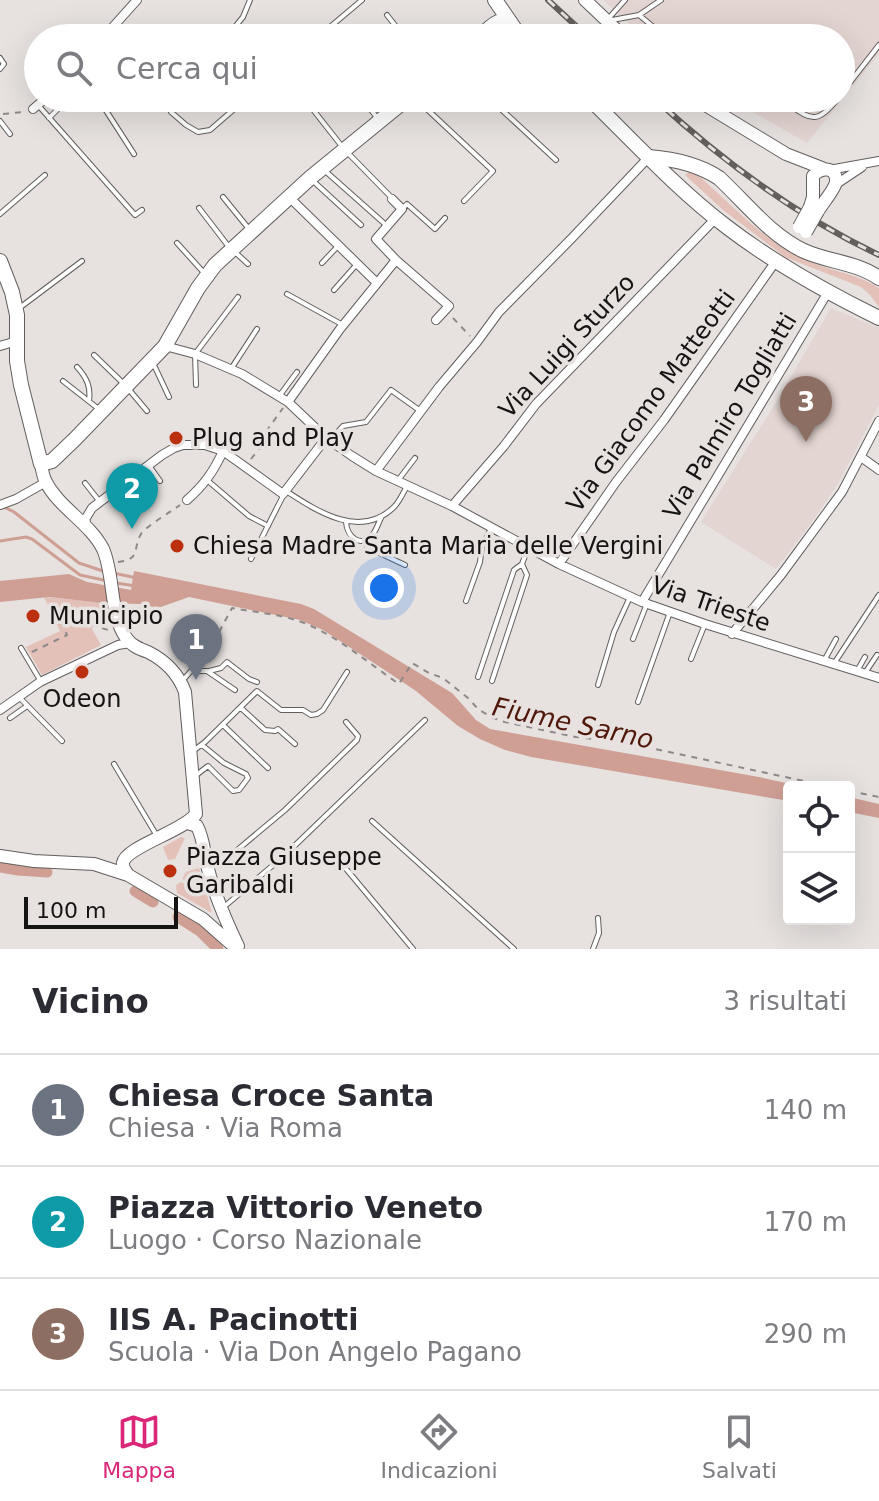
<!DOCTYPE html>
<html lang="it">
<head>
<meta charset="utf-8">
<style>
  body { margin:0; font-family:"DejaVu Sans",sans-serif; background:#f7f7f7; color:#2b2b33 }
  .controls { position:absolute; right:24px; bottom:24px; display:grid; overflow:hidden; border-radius:8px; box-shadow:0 8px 32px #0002 }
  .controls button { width:72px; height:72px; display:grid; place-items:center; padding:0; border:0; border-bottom:2px solid #e1e1e2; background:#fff; color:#2b2b33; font:40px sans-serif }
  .scale { position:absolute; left:24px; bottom:20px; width:154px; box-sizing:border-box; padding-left:8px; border:4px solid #161413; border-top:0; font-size:22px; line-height:28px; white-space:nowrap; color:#161413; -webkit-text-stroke:6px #e7e2e0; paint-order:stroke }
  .you { position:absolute; left:384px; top:588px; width:28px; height:28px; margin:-20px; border:6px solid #fff; border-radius:50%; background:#1a73e8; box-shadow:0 0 0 12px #1a73e833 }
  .badge { display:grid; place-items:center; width:52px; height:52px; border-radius:50%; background:#db2777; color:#fff; font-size:26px; font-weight:700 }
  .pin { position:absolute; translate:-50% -66px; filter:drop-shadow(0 2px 4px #0008) }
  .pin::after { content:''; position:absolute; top:42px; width:28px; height:24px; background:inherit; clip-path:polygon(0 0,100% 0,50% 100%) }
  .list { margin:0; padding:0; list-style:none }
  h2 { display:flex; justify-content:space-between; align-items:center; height:104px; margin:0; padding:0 32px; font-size:34px }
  h2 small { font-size:26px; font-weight:400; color:#7c7c81 }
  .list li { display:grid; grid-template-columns:52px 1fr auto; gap:24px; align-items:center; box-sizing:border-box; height:112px; padding:0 32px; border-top:2px solid #e1e1e2 }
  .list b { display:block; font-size:30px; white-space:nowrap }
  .list p { margin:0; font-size:26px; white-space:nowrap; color:#7c7c81 }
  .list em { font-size:26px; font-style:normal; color:#7c7c81 }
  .icon { flex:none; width:44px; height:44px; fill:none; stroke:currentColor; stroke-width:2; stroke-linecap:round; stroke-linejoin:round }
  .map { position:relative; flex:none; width:879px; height:949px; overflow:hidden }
  .search { position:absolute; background:#fff; box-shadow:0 8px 32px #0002; left:24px; right:24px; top:24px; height:88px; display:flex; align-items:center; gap:20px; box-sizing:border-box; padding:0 28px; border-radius:44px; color:#7c7c81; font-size:30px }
  .sheet { height:440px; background:#fff }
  nav { display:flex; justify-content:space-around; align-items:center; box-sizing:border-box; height:112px; border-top:2px solid #e1e1e2; background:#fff; font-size:22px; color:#7c7c81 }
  nav a { display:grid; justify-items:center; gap:4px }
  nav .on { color:#db2777 }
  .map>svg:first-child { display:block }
</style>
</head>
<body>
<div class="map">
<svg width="879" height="949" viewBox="0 0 879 949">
  <rect width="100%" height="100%" fill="#e7e2e0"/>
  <path fill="#e3d5d1" d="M603,0h276v54l-72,89 -79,-45h113v-60h-196z
    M831,308l48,20v77l-41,79 -29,42 -33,43 -75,-47 71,-113z"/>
  <path fill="#e3c0b8" d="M690,171l8,4c34,30 65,65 106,84 25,12 52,14 75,29v19l-9,-12 -9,-8 -76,-30 -62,-47 -38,-35z
    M44,597l63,6 2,18 -14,1 -3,7 9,16 -59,30 -16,-28 34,-16z
    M181,837l4,1 -10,21 -7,1 -5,-13z
    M199,868l6,22 -23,-11 4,-7z
    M181,882l26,13 5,18 -35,-20 -1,-8z"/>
  <path fill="#cf9f94" d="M134,571l167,33 13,5 138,84 24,27 14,9 269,48 45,10h-15v14l-258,-44 -26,-7 -25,-11 -22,-13 -42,-35 -39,-26 -54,-35 -23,-10 -111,-23 -31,11 -17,-4 -39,-1 -53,-6 -49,5v-21l69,-7 18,8 44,8z
    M849,797l30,7v14l-30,-6z"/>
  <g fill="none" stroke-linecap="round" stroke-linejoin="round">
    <path stroke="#cf9f94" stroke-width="3" d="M2,506l12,6 65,51 27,9
      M0,541l26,-4 6,2 48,36 28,6
      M113,573l24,5
      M116,583l20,3"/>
    <path stroke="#cf9f94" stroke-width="11" d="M0,867l18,3 29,2
      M135,891l18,11
      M178,917l22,14 18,18"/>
    <g stroke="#625e5d" stroke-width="6">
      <path id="lane" d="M387,15l18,23
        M639,15l23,19 10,4
        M608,19l17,-19
        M612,20l27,-5 22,-15
        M164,30l7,8
        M233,30l7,8
        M226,38l17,-21 7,-17
        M317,38l45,-38
        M0,58l4,6 -4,5
        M841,94l38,-49
        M90,98l15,11 29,45
        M165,98l6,14 15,13 12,7 12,-2 37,-32
        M362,98l16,21
        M415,98l78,73 -29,30
        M489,98l67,62
        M779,98c29,18 35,32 59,0
        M307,102l37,47 47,48
        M38,105l97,110 7,-5
        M49,118l20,-20
        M0,121l10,13
        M323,169l63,56
        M312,180l49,45
        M223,197l26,32
        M199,208l30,39
        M403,208l4,-4 28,25 10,-11
        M0,214l45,-39
        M177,243l28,31
        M236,253l12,11
        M322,263l16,-17
        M334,290l23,-26
        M287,294l56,31
        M18,309l64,-48
        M94,355l32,31 21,25
        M153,363l16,34
        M77,367c10,11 14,20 12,34
        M231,369l26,-40
        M63,381l37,29
        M196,385l-1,-31 43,-57
        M280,395l17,-23
        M329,441l14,-15 23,-4 25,-32 28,20
        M150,467l10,14
        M399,479l16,-21
        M207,480l42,36 19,10
        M85,483l15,19
        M286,491c31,20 74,49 108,16 6,-6 9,-14 13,-21
        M346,522c1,15 15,27 27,12 4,-5 6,-13 9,-18
        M372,536l-5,11 38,18
        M251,559l32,-63
        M466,601l14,-39 2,-15 9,-19
        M633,639l13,-33
        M21,648l19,32
        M691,659l14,-35
        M825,659l11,-20
        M835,662l44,-67
        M209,671l12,-3 6,-6 22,17 8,3
        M857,671l8,-14
        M865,673l12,-18
        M478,677l36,-107 8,-6 6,-16
        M183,680l8,-9h16l28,19
        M492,681l35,-106 -5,-11
        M598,685l16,-53 16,-35
        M19,697l43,44
        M638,702l32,-90
        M241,708l24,22 10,1 3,-2 17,15
        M10,718l17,-12
        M223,725l45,43
        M193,751l12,-9 52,-51 24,19h22l8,5 6,-1 6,-4 24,-38
        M114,764l43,72
        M195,776l13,-10 25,25 6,-1 9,-12 -2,-4 -22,-11 -22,-18
        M372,821l142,128
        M332,852l81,97
        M209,865l27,-14 49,-41 72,-70 1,-4 -12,-14
        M225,906l60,-51 140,-135
        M593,949l6,-16 -1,-15"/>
    </g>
    <g stroke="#625e5d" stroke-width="10">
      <path id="street" d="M103,38l34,-38
        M33,109l13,-11
        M829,170l50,-9
        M835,185l27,-18
        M289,197l88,86
        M392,199l10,10 -26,30 20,21
        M0,346l17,-5
        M165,346l30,8 47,20 46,28 38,36 26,18 24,15 76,35 107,58 83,38 63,22 174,54
        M288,402l52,-73 56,-69 53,46 -13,14
        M861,457l18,13
        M376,471l63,-84 38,-45 22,-30 73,-74 77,-81
        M187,500c17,-15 27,-29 36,-49
        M0,505l16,-6 30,-17
        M452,506l52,-60 32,-42 180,-186
        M85,527l1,-9 6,-10 70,-53 12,-7 9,-3h22l18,6 60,43 43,-56
        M559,564l57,-82 48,-62 112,-159
        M642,602l186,-310
        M732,634l49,-59 61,-83 37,-71
        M0,710l40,-28 78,-37 12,-2"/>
    </g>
    <g stroke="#625e5d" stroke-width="14">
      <path id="secondary" d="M585,0l40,38
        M694,98l92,56 36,14
        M810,207l3,-10v-21c8,-9 24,-10 23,6 -1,7 -14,22 -18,29
        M41,464c1,6 2,13 5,18 13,26 44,41 57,67 12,27 6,67 24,90 5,7 13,10 21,13 18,9 30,21 37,40l11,122c-12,17 -71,33 -73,49 -1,5 3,8 5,12
        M188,823l9,3c7,13 7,28 11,43 7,27 18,52 30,77
        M0,856l34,5 60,3 34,11 75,44 34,30"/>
    </g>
    <g stroke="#625e5d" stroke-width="16">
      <path id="primary" d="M495,0l26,38
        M478,38c9,-7 18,-19 30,-18
        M589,98c43,42 90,93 138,129 47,36 99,65 152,91
        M649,157c25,2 49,7 70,21 27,25 51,57 85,73 24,11 52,11 75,27
        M0,261l12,31 5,23v46l4,24 20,79 11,-3 23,-22 90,-93 33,-58 17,-23 95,-87 98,-80"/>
    </g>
    <path stroke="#8d8988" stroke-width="2" stroke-dasharray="6 6" stroke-linecap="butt" d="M3,114l21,-2
      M453,318l17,18
      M251,459l18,-23 -4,-3 18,-25
      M118,562c24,-3 14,-13 23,-28 4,-7 31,-23 39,-29
      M32,652l35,-17 -9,-21 50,16 2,-2
      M204,664v-4l28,-52c22,4 46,6 67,13 36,13 68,41 100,63l13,-21 17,10 14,5 25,20 10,11 13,8 14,5 71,15 51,6 205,44
      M849,791l30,6"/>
    <use href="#lane" stroke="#fff" stroke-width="4"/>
    <use href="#street" stroke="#fff" stroke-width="8"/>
    <use href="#secondary" stroke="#fff" stroke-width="12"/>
    <use href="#primary" stroke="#fff" stroke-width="14"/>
    <g stroke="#625f5d" stroke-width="6">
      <path id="rail" d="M548,0l41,38
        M654,98c68,63 141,117 225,157"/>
    </g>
    <use href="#rail" stroke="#e7e2e0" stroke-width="3" stroke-dasharray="9" stroke-linecap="butt"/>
    <g stroke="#625e5d" stroke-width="14" stroke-linecap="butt">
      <path id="secondary-bridge" d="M799,227l11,-20
        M806,232l12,-21"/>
    </g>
    <use href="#secondary-bridge" stroke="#fff" stroke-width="12"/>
  </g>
  <g fill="#bb310f" stroke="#e7e2e0" stroke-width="3">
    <circle cx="176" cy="438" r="8"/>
    <circle cx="177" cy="546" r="8"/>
    <circle cx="33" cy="616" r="8"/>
    <circle cx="82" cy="672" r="8"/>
    <circle cx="170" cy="871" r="8"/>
  </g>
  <g text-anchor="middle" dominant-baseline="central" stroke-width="7" stroke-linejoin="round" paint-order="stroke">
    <g font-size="24" fill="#161413" stroke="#e7e2e0">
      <text transform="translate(567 346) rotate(-47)">Via Luigi Sturzo</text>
      <text transform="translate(651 401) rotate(-54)">Via Giacomo Matteotti</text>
      <text transform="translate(730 416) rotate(-59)">Via Palmiro Togliatti</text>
      <text transform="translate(711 604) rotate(19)">Via Trieste</text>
    </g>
    <g font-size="24" fill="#161413" stroke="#e7e2e0" text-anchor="start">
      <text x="192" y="438">Plug and Play</text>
      <text x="193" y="546">Chiesa Madre Santa Maria delle Vergini</text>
      <text x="49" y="616">Municipio</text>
      <text x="82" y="699" text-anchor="middle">Odeon</text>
      <text x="186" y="857">Piazza Giuseppe<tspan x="186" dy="28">Garibaldi</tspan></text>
    </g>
    <g font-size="26" font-style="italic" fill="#51170a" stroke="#e7e2e0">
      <text transform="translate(573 723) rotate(12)">Fiume Sarno</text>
    </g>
  </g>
</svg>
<div class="controls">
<button><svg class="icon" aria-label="locate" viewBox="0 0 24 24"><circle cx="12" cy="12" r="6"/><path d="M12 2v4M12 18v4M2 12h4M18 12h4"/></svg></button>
<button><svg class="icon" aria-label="layers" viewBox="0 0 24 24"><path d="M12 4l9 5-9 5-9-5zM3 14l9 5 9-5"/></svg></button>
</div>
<div class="scale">100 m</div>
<div class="you"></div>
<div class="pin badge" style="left:196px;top:680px;background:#6b7280">1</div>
<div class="pin badge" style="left:132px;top:529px;background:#0f9aa8">2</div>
<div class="pin badge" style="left:806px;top:442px;background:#8d6e63">3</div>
<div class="search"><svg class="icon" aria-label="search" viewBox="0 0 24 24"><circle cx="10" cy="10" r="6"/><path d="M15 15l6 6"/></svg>Cerca qui</div>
</div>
<section class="sheet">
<h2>Vicino<small>3 risultati</small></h2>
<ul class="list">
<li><span class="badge" style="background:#6b7280">1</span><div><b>Chiesa Croce Santa</b><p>Chiesa · Via Roma</p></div><em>140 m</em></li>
<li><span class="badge" style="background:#0f9aa8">2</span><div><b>Piazza Vittorio Veneto</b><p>Luogo · Corso Nazionale</p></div><em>170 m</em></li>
<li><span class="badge" style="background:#8d6e63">3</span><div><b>IIS A. Pacinotti</b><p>Scuola · Via Don Angelo Pagano</p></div><em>290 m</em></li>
</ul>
</section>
<nav>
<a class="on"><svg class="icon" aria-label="map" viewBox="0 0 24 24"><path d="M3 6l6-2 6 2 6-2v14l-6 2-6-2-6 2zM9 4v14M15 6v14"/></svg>Mappa</a>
<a><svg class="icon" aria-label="directions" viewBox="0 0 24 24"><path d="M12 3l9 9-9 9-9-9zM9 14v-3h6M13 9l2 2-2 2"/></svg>Indicazioni</a>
<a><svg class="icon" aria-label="saved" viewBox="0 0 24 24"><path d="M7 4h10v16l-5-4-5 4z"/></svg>Salvati</a>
</nav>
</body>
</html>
